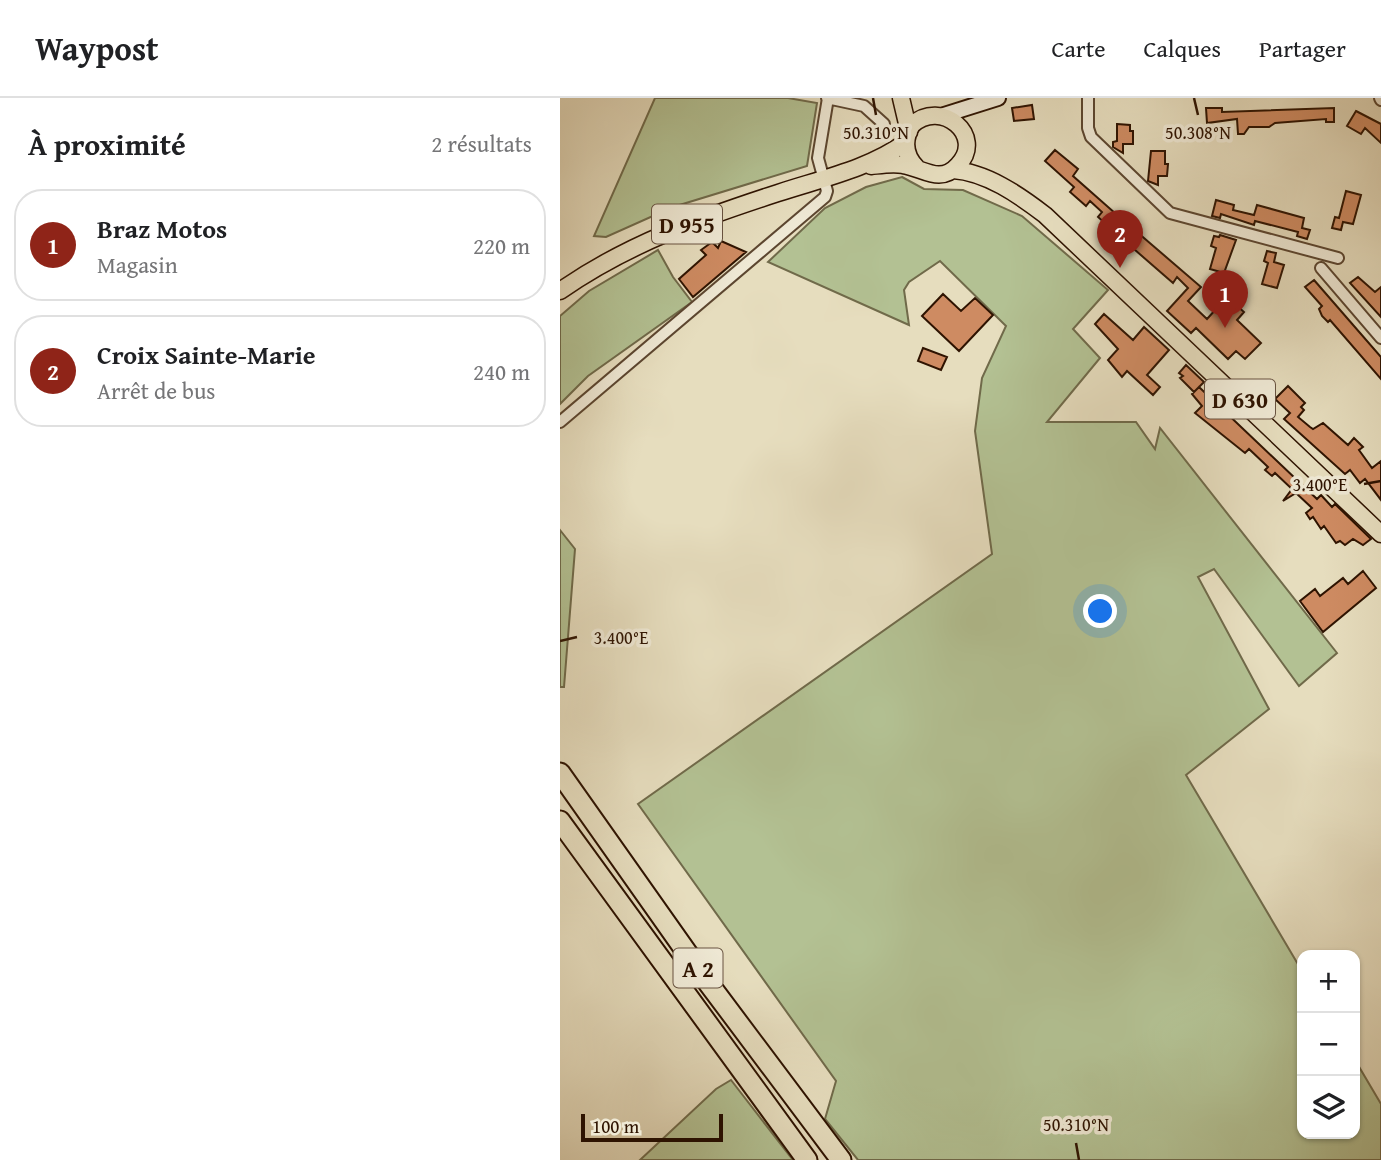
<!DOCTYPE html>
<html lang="fr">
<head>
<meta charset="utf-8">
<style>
  body { margin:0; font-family:"Gentium Book Plus",serif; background:#f2f2f2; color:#202124 }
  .controls { position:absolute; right:21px; bottom:21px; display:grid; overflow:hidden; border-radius:14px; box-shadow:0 2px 5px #0004 }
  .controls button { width:63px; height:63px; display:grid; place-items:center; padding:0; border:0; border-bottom:2px solid #e0e0e0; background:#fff; color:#202124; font:35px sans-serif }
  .scale { position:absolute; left:21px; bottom:18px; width:142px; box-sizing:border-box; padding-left:7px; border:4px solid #2e1301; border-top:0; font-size:19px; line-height:24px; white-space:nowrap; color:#2e1301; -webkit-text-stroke:5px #efe9d5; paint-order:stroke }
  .you { position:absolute; left:541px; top:514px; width:24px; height:24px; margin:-18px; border:5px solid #fff; border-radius:50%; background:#1a73e8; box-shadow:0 0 0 10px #1a73e833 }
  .badge { display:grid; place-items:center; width:46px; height:46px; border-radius:50%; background:#8f2418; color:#fff; font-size:23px; font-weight:700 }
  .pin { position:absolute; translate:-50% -58px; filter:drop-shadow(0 2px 4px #0008) }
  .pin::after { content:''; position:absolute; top:37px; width:24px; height:21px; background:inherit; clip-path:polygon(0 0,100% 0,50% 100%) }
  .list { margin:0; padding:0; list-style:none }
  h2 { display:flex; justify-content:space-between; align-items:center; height:91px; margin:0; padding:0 28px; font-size:30px }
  h2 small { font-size:23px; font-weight:400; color:#757577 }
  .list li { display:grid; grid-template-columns:46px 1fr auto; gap:21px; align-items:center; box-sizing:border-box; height:112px; margin:0 14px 14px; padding:0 14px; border:2px solid #e0e0e0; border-radius:28px }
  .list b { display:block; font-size:26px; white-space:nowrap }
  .list p { margin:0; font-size:23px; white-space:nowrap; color:#757577 }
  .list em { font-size:23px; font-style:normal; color:#757577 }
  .icon { flex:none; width:38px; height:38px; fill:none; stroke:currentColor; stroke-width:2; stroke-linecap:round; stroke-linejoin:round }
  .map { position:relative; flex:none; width:821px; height:1062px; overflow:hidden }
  header { display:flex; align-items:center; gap:42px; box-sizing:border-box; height:98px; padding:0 35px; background:#fff; border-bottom:2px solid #e0e0e0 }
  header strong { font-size:33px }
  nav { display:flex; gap:38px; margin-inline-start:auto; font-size:24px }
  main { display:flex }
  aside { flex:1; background:#fff }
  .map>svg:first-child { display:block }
</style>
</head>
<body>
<header>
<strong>Waypost</strong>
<nav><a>Carte</a><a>Calques</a><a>Partager</a></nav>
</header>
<main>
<aside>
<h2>À proximité<small>2 résultats</small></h2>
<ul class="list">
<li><span class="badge">1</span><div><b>Braz Motos</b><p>Magasin</p></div><em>220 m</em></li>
<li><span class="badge">2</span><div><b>Croix Sainte-Marie</b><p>Arrêt de bus</p></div><em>240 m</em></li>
</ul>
</aside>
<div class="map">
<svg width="821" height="1062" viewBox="0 0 821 1062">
  <rect width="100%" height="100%" fill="#e6ddbe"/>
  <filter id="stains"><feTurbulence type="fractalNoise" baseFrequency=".00286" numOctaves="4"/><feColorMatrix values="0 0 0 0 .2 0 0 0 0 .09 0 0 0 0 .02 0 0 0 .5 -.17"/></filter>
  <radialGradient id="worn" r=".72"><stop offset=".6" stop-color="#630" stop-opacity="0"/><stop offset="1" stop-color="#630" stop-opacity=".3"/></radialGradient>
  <path fill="#b3c193" stroke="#706a4a" stroke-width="2" d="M95,0h133l29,5 -10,63 -134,41 -67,30 -12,-1z
    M342,79l22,12 39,1 59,26 86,74 -35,39 27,29 -53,64h89l19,27 5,-21 177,225 -38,33 -85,-117 -16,8 71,132 -83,66 116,196v163h53v-74l26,44v56h-523l-33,-41 11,-38 -198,-277 354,-250 -17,-123 7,-53 24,-52 -66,-65 -31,21 -5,8 5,35 -141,-63 57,-54 41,-21z
    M98,152l15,27 19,25 -104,74 -28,28v-88l29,-25z
    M0,432l15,19 -11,138h-4z
    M171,982l62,80h-153l76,-71z"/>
  <path fill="#ce8b62" stroke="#2e1301" stroke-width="2" d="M472,7l2,14 -20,2 -2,-13z
    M646,10h16v4l112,-4v14h-8v-3l-51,4 -6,4h-20l-5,7h-6l-1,-15 -30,4z
    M796,13l25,13v19l-16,-15 -4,6 -14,-8z
    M557,26l13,1v6h3v13h-10v9l-10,-6v-5l4,-1z
    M495,52l23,19 -5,7 51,45 -9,11 -17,-15 4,-5 -12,-11 -4,5 -16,-14 4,-5 -29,-26z
    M591,53h14v13h3l-1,12h-9v9l-10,-4z
    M786,93l15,4 -8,29 -10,-2 -2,8 -9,-2 3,-11 4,1z
    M656,102l18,5 -1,5 21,5 3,-10 47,13 -2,10 8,2 -3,9 -10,-3 1,-4 -43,-11 -1,4 -33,-11 -1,4 -8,-2z
    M577,134l64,55 -13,14 19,18 20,-22 17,15 -7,8 24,23 -16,16 -9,-8 -8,8 -32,-31 -5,5 -24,-22 21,-23 -11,-11 -4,6 -46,-40z
    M660,137l16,5 -12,33 -14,-4 6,-21 -5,-2 3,-10 5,1z
    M161,143l25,11 -53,45 -14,-18 27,-24 -5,-5 11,-8 6,6z
    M707,153l9,2 -2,9 10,3 -7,23 -15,-4 6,-21 -4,-2z
    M798,179l17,15 6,-5v30l-31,-34z
    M754,182l67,77v22l-51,-59 -2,2 -6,-6 -3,-7 3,-3 -17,-19z
    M383,196l18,17 14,-13 18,17 -34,36 -37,-35z
    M544,216l29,26 11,-13 25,23 -22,25 13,12 -7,8 -26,-24 -5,6 -14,-17 10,-11 -23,-25z
    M363,250l24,9 -6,13 -23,-9z
    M626,267l18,17 -10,10 -14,-14 3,-2 -4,-3z
    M728,288l17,17 -4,4 3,3 -6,7 12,10 3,2 10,-6 25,22 6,-7 9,9 -4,3 13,18 9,-7v39l-16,-21 -5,4 -10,-13 -5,4 -61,-55 6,-6 -15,-14z
    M639,289l118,112 4,-4 11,12 3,-3 36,35 -8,6 -10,-6 -8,6 -5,-4 -4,2 -12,-17 -3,3 -8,-12 -3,2 -4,-6 6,-5 -16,-15 -13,8 9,-12 -17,-16 -3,3 -7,-6 3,-3 -19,-18 -4,4 -50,-40 7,-7 -10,-12z
    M803,473l13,17 -53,44 -23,-31 15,-12 5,7 23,-18 5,6z"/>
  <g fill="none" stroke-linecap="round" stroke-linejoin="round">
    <g stroke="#5c4630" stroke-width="14">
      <path id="minor" d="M267,0l37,8 20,18
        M528,0v30l3,9 79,76 168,45
        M820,0l1,2
        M761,170l60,70
        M0,324l265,-225 2,-6 -9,-33 10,-60"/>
    </g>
    <g stroke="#2e1301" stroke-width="18">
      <path id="secondary" d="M384,17l54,-17"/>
    </g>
    <g stroke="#2e1301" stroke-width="19">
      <path id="primary" d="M341,0l8,34
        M311,68c10,-1 22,-3 32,-1 20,3 37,20 55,0 28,-29 -17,-67 -46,-40 -9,15 -8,30 5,43
        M393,72c33,2 66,25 92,45l336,319
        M0,193c67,-47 141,-73 218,-98 42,-14 91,-24 128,-51"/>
    </g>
    <g stroke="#2e1301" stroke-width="23">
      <path id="motorway" d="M0,675l149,211 132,176
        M0,723l247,339"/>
    </g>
    <use href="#minor" stroke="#efe9d5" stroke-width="10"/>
    <use href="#secondary" stroke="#efe9d5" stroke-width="14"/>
    <use href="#primary" stroke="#e6ddbe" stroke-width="16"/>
    <use href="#motorway" stroke="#e6ddbe" stroke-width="19"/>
  </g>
  <path fill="none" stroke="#2e1301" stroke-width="2.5" d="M313,0l3,17M634,0l4,17M804,386l17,-3M0,543l17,-4M516,1045l3,17"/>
  <g text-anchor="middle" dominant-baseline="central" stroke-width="7" stroke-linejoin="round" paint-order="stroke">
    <g fill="#efe9d5" stroke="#685341" stroke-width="2">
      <rect x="92" y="106.5" width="70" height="39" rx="5"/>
      <rect x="645" y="281.5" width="70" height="39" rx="5"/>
      <rect x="113.5" y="850.5" width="49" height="39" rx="5"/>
    </g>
    <g font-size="23" font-weight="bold" fill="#2e1301">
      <text x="127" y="126">D 955</text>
      <text x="680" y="301">D 630</text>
      <text x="138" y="870">A 2</text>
    </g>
  </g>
  <g font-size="18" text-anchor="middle" fill="#2e1301" stroke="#efe9d5" stroke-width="7" stroke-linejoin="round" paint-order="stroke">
    <text x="316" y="41">50.310°N</text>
    <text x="638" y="41">50.308°N</text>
    <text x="760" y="393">3.400°E</text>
    <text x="61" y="546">3.400°E</text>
    <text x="516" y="1033">50.310°N</text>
  </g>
  <rect width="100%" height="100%" filter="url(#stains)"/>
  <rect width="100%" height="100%" fill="url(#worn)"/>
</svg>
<div class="controls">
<button>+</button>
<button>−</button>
<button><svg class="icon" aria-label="layers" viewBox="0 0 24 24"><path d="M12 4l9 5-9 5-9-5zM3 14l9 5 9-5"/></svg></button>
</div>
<div class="scale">100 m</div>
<div class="you"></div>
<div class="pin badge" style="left:665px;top:230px">1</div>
<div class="pin badge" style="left:560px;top:170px">2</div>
</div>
</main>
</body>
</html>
